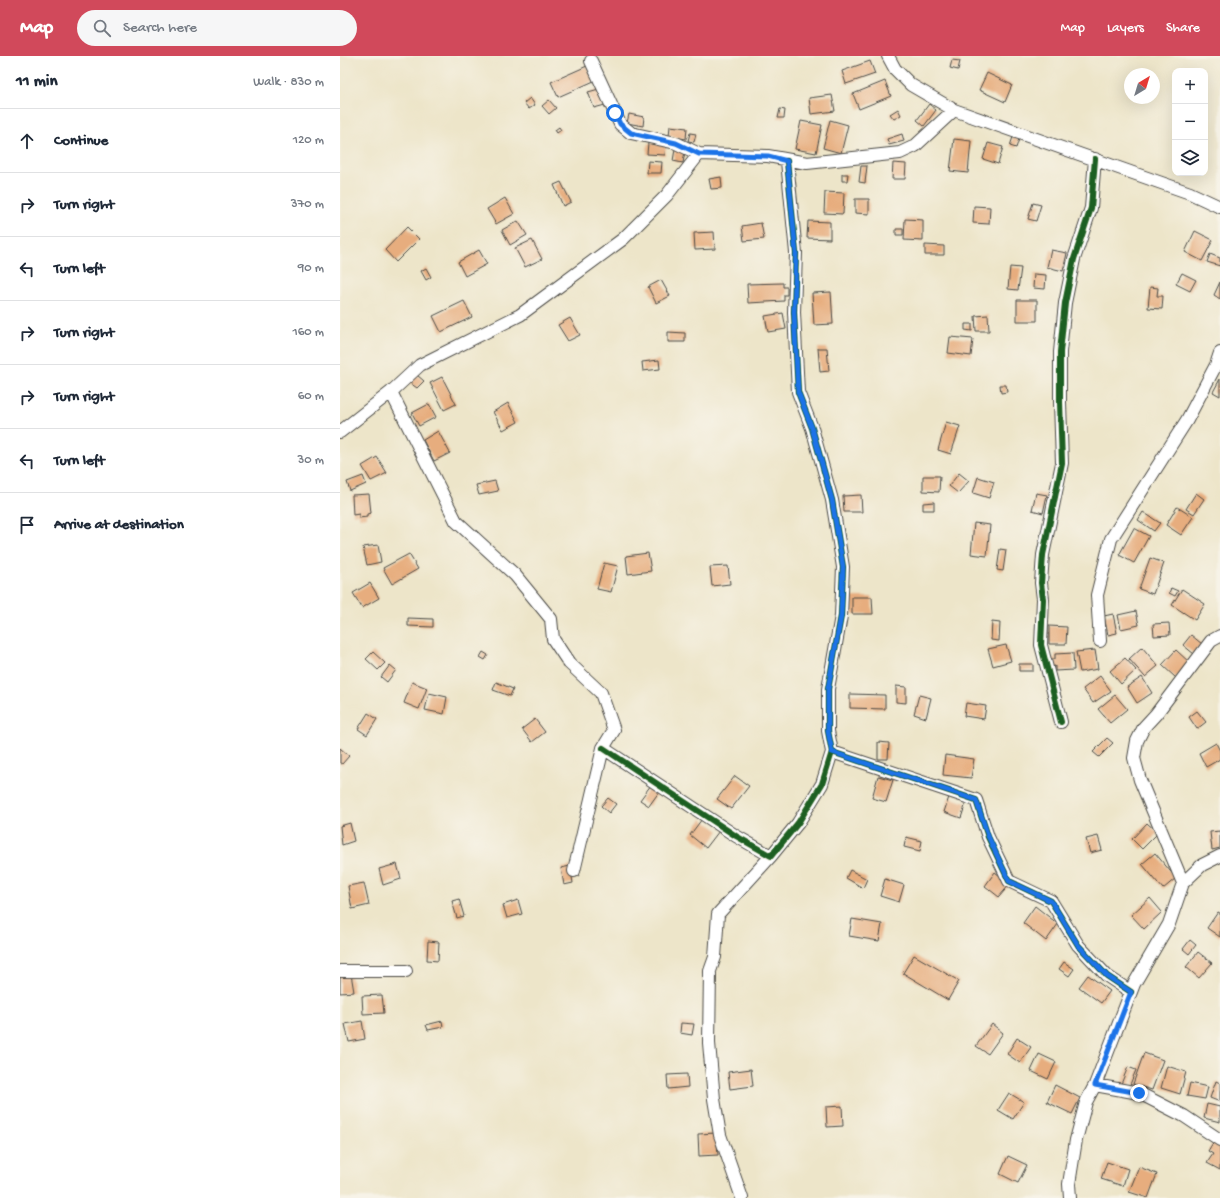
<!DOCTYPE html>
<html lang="en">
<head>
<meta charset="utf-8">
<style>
  body { margin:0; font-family:"Gochi Hand",sans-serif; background:#f6f6f7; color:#1f2937 }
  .controls { position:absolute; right:12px; top:12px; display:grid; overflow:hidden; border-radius:8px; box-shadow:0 4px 16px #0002 }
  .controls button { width:36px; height:36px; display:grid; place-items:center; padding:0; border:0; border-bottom:1px solid #e0e1e3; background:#fff; color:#1f2937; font:20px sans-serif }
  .compass { position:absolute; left:784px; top:12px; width:36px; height:36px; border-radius:50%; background:#fff; box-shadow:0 4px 16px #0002; rotate:38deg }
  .stop { position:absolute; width:12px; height:12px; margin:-9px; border:3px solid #1a73e8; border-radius:50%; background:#fff }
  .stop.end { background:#1a73e8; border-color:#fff; box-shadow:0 1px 4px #0008 }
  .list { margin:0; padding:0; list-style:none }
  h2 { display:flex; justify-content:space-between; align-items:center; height:52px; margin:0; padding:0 16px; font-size:17px }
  h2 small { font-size:13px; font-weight:400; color:#747a83 }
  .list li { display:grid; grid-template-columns:26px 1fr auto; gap:12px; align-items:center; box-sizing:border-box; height:64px; padding:0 16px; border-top:1px solid #e0e1e3 }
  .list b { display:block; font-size:15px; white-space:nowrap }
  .list em { font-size:13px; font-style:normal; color:#747a83 }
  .icon { flex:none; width:22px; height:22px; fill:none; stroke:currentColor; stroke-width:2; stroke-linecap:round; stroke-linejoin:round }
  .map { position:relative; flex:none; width:880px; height:1142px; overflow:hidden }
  header { display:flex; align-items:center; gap:24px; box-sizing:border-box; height:56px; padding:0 20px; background:#d1495b; color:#fff }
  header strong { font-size:19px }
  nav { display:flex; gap:22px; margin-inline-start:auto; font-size:14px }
  .search { width:280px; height:36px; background:#f6f6f7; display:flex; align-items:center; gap:10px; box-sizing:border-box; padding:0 14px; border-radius:22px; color:#747a83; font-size:15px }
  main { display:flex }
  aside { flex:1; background:#fff }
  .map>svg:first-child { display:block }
</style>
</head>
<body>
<header>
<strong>Map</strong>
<div class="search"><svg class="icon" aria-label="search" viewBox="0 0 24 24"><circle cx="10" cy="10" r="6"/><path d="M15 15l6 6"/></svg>Search here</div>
<nav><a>Map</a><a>Layers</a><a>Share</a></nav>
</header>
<main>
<aside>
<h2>11 min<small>Walk · 830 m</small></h2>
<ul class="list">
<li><svg class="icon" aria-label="ahead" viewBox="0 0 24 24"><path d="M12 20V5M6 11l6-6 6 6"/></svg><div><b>Continue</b></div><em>120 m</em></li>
<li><svg class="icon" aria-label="right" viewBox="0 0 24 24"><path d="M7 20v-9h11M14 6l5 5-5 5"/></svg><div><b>Turn right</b></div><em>370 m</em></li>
<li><svg class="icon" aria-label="left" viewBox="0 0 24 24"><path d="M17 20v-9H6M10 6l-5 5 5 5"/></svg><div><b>Turn left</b></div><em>90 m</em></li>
<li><svg class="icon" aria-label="right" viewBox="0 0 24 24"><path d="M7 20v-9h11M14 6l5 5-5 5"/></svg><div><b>Turn right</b></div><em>160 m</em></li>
<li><svg class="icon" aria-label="right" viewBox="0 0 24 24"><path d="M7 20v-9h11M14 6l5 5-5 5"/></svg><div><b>Turn right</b></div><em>60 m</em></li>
<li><svg class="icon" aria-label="left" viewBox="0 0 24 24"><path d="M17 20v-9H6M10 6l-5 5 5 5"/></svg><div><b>Turn left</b></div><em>30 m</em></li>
<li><svg class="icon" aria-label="arrive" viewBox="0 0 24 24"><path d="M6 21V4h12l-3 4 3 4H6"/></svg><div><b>Arrive at destination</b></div></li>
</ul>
</aside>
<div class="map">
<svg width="880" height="1142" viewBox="0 0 880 1142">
  <rect width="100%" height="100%" fill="#f7f3e8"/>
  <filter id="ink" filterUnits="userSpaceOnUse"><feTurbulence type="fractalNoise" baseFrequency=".025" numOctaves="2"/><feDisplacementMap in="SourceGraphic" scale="8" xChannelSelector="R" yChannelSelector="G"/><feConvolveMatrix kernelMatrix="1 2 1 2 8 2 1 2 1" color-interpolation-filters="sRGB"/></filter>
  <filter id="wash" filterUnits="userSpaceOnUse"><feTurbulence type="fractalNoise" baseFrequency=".012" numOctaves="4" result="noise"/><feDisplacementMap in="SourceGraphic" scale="16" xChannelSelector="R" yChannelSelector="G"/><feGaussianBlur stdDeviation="0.9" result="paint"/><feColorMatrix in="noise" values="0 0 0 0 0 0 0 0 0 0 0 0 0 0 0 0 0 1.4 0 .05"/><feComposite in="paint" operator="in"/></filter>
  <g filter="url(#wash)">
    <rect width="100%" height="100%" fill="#ede5c9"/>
    <g id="blocks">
      <path fill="#e7ad7e" d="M612,4l8,1 -2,9 -8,-2z
        M530,5l5,13 -29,10 -4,-13z
        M247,10l7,15 -36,16 -7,-15z
        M647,17l25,12 -7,17 -26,-12z
        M545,25l6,15 -32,13 -6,-15z
        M259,33l6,16 -11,3 -6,-16z
        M492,39l3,16 -24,3 -2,-16z
        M190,42l5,7 -6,4 -5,-6z
        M209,44l7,8 -7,6 -7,-8z
        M589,48l7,6 -12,16 -7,-6z
        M440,53l5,1 -1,8h-6z
        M558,53l3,6 -7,4 -4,-5z
        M289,58l15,3 -1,9 -16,-3z
        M490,64l18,5 -7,28 -18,-5z
        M461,65l21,4 -6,28 -21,-4z
        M330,70l17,2 -1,11 -17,-3z
        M219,71l2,3 -4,3 -2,-3z
        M350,77l6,1 -2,8 -6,-1z
        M562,78l2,7 -15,4 -2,-6z
        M673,81l6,2 -3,9 -6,-2z
        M614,83l17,2 -3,32 -18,-2z
        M308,87l18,2 -1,10 -18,-1z
        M648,87l15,4 -5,17 -15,-5z
        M335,93l10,2 -2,12 -10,-2z
        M308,105l14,1 -1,11h-14z
        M553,107l13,1 -1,15h-13z
        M521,110h6l-2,17 -6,-1z
        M502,118h6l-1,7h-5z
        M381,121l1,11 -11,1 -2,-10z
        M221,126l10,20 -8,4 -9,-21z
        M485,136l19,1 -1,21 -19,-1z
        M165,142l9,16 -18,10 -9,-15z
        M515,143h14v15l-14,-1z
        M693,147l8,2 -5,16 -8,-2z
        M634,150l16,1 -1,17 -16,-1z
        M565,163l18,1v21l-19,-1z
        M178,165l9,14 -17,10 -8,-15z
        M468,165l22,1v17l-23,-1z
        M421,167l3,16 -20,2 -2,-15z
        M67,171l12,12 -23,23 -11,-12z
        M556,173h7v6h-7z
        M855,175l18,9 -11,21 -17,-9z
        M374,176l1,17 -20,1 -1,-17z
        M192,184l10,19 -17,8 -10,-19z
        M585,189l19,1v9h-19z
        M139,194l8,14 -22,12 -7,-14z
        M711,194l16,3 -4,18 -16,-4z
        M870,198l10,4v8l-13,-4z
        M670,211l11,1 -3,22 -10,-1z
        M86,212l5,9 -5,3 -5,-9z
        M842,217l14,7 -6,11 -14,-7z
        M694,218l12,1 -1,14 -12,-1z
        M321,224l9,16 -14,7 -8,-16z
        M880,226v17l-6,-4z
        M443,227v4h4v8h-3v6l-36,2 -1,-19z
        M810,231l8,1 -1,8h6l-1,13 -14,-1z
        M491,236l2,32 -19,1 -2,-32z
        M677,244h20v21h-20z
        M124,245l8,16 -31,15 -8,-16z
        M443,257l3,16 -18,3 -3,-16z
        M648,259l1,16h-13l-1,-15z
        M230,262l10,17 -12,6 -10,-16z
        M625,268h7v7l-7,-1z
        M328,276l17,1v9h-17z
        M610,281l23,2 -2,17 -23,-3z
        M478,292h9l2,23 -9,1z
        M319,304l1,9 -17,2 -1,-9z
        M77,319l7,6 -7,7 -7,-5z
        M102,321l14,27 -12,6 -14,-27z
        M880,323v17l-7,-4z
        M660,329h6l1,7 -6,1z
        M168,347l10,19 -15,8 -10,-18z
        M89,348l7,13 -17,9 -7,-13z
        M606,366l14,4 -9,28 -13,-4z
        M98,375l12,22 -16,8 -11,-21z
        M37,401l10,16 -16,8 -9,-15z
        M619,417l10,8 -11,12 -9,-7z
        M23,420l3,8 -16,7 -3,-9z
        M583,420h17l-1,16 -16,-1z
        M638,421l16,5 -5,16 -16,-5z
        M155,425l3,10 -19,4 -3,-10z
        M696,437l11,2 -4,18 -11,-3z
        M856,437l8,6 -10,15 -8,-5z
        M29,438l2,19 -4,1v3l-8,1v-4l-6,1 -1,-20z
        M521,439l1,17h-18l-1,-16z
        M594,446v8h-11v-7z
        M837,451l16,10 -12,18 -15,-10z
        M803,456l17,11 -6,8 -16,-11z
        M634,467l16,2 -3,31 -16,-2z
        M794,472l15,8 -15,27 -15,-8z
        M38,489l3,17 -14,3 -4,-18z
        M660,493l6,1 -3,21 -6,-1z
        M308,497l3,18 -23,3 -2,-18z
        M69,498l9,15 -26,15 -9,-16z
        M810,502l14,5 -11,31 -14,-5z
        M264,507l14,3 -7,26 -14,-3z
        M388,510l2,18 -18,2 -2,-19z
        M30,527l9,15 -17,10 -9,-15z
        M831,532l7,3 -3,5 -6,-3z
        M842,533l23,15 -10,16 -23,-15z
        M512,541h20l1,17h-21z
        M796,555l3,14 -18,4 -3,-14z
        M773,558l4,19 -9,2 -4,-19z
        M68,562l25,1v8l-25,-1z
        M652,566l8,1 -1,18 -8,-1z
        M829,567l1,12 -16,1 -1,-12z
        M709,570l18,1 -1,17h-17z
        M851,579l11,9 -8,10 -11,-9z
        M666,589l5,16 -18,5 -5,-17z
        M802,591l16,19 -13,11 -16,-18z
        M755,594l3,19 -18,3 -4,-20z
        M836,594l14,13 -14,15 -14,-13z
        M33,596l12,11 -7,7 -12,-11z
        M143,596l5,3 -3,5 -5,-3z
        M733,597l1,17 -19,1v-5l-4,1v-8h4v-5z
        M785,602l11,12 -15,14 -11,-13z
        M679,608h14v7h-14z
        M50,609l6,5 -9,12 -6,-5z
        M760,620l11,15 -18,12 -10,-14z
        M802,621l10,16 -15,10 -10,-16z
        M72,626l15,6 -8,21 -15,-6z
        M156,626l17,7 -3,7 -17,-6z
        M556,630l10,1v16l-10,-1z
        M89,637l18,4 -3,17 -19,-4z
        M510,638l35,1v14l-35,-1z
        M579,639l12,3 -5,20 -12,-4z
        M775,639l12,14 -17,14 -12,-14z
        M626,647l20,3 -2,13 -20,-3z
        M857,655l9,11 -9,7 -8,-12z
        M28,657l9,6 -10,16 -9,-6z
        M195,663l10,13 -13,10 -10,-13z
        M767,682l6,5 -14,14 -6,-5z
        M538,686l11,1 -1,16h-10z
        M876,687l4,8v8l-14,8 -7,-14z
        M0,692l9,8 -7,8 -2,-1z
        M605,699l29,4 -3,19 -28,-3z
        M395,720l14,10 -18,23 -14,-10z
        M538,720l15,4 -7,22 -14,-4z
        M311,729l8,7 -10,14 -9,-6z
        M609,741l17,6 -5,15 -17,-6z
        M268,742l8,6 -7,9 -8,-7z
        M362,763l17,12 -13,17 -16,-13z
        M10,767l4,18 -12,4 -2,-19z
        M807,767l11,10 -16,16 -10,-10z
        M880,775v17l-8,2 -2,-18z
        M758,780l4,14 -12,3 -4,-14z
        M566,781l16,4 -2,10 -16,-4z
        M815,797l21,25 -13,11 -21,-25z
        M57,808l4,15 -18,6 -4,-16z
        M230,810l3,17 -9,2 -3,-17z
        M510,814l17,9 -4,9 -17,-10z
        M655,816l15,12 -11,13 -14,-11z
        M545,823l19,6 -5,17 -19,-6z
        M24,827l5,22 -17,4 -4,-23z
        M810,842l12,14 -18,17 -13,-14z
        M119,843l5,17 -7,2 -5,-17z
        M178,844l4,14 -15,4 -4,-13z
        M695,850l23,18 -12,17 -23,-18z
        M878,856l2,1v24l-13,-9z
        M512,863l30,5 -3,17 -30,-5z
        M850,884l6,5 -7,9 -6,-5z
        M88,885l11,1 -1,19 -11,-1z
        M858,896l14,11 -13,15 -13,-11z
        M574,899l45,26 -11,19 -45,-27z
        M724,906l10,7 -5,7 -10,-7z
        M11,918l3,18 -14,1v-18z
        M748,919l22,16 -9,12 -22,-16z
        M42,939l2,18 -21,1 -1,-18z
        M22,965l3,18 -16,3 -4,-18z
        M102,965l1,6 -15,3 -2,-5z
        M341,967l13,1 -2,11 -12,-2z
        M652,968l11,9 -15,21 -12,-8z
        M677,982l14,9 -11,16 -13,-9z
        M804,997l19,7 -11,30 -19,-6z
        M699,998l17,8 -8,17 -17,-8z
        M827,1010l19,6 -6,22 -19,-6z
        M788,1011l8,3 -7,17 -8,-3z
        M411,1013l2,17 -23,3 -2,-17z
        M347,1018l1,13 -20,2 -1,-14z
        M876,1025l4,2v19l-10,-4z
        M850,1027l18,4 -3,12 -18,-3z
        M715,1029l25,13 -8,16 -25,-12z
        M669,1037l15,9 -11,17 -15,-9z
        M867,1048l13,3v15l-16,-4z
        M502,1050l1,20 -16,1 -1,-20z
        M376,1077l2,22 -19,1 -1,-22z
        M874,1085l6,4v25l-13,-7 6,-9 -5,-3z
        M668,1100l19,9 -9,18 -18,-9z
        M767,1106l21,7 -5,17 -22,-7z
        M799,1111l18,7 -9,24 -19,-6z"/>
    </g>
  </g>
  <g filter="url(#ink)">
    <use href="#blocks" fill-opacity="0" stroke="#484743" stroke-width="1"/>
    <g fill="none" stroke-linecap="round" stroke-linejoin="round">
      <g stroke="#484743" stroke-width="14">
        <path id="minor" d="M548,0l7,13 16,16 43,25 236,83 30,14
          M251,5l29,63 11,9 45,10 23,11 69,2 39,7 93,-10 15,-7 39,-36
          M447,105l9,92 -2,59 4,80 14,36 20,72 11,67 -2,49 -13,73v42l4,21
          M51,336l65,129 59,54 36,44 2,20 16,24 32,30 13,37 -11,18 -29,123
          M0,376l51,-40 29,-27 100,-50 103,-76 44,-44 32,-41
          M760,585l-3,-46 14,-56 76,-119 29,-55 4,-12
          M721,666l-20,-77 2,-46 -2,-16 2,-28 19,-92 -2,-61v-50l5,-49 9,-44 17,-51 4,-49
          M263,692l133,88 35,20 27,-33 24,-39 10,-32 144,48 12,37 21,44 42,20 27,44 29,31 24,16
          M843,827l-43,-103 -6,-22 3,-17 7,-14 12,-13 55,-73 9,-5
          M0,915h66
          M755,1029l44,8 45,23 36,24
          M402,1142l-22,-63 -6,-36 -5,-56 1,-72 5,-14 3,-43 53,-58
          M730,1142l-1,-14 7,-44 10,-38 9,-17 39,-101 35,-60 14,-41 19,-18 18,-9"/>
      </g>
      <use href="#minor" stroke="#fff" stroke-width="12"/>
      <g stroke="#f7f3e8" stroke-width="8">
        <path id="cycleway" d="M447,105l9,92 -2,59 4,80 14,36 20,72 11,67 -2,49 -13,73v42l4,21
          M721,666l-20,-77 2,-46 -2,-16 2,-28 19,-92 -2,-61v-50l5,-49 9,-44 17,-51 4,-49
          M263,692l133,88 35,20 27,-33 24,-39 10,-32 144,48 12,37 21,44 42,20 27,44 29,31 24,16"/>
      </g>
      <use href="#cycleway" stroke="#1b5e20" stroke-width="6"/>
    </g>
  </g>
  <g fill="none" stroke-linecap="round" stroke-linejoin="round" filter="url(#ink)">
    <path stroke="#1a73e8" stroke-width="5" d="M275,57l5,11 11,9 45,10 23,11 69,2 19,5 9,92 -2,59 4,80 14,36 20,72 11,67 -2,49 -13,73v42l4,21 144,48 12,36 21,45 42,20 27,44 29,31 24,16 -36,93 44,8"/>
  </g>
</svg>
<div class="controls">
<button>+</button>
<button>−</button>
<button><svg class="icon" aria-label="layers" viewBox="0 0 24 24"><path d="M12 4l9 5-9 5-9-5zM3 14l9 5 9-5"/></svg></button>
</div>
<svg class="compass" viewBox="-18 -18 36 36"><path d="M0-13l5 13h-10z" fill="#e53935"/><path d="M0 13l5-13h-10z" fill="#747a83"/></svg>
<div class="stop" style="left:275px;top:57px"></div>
<div class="stop end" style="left:799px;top:1037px"></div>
</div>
</main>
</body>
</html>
